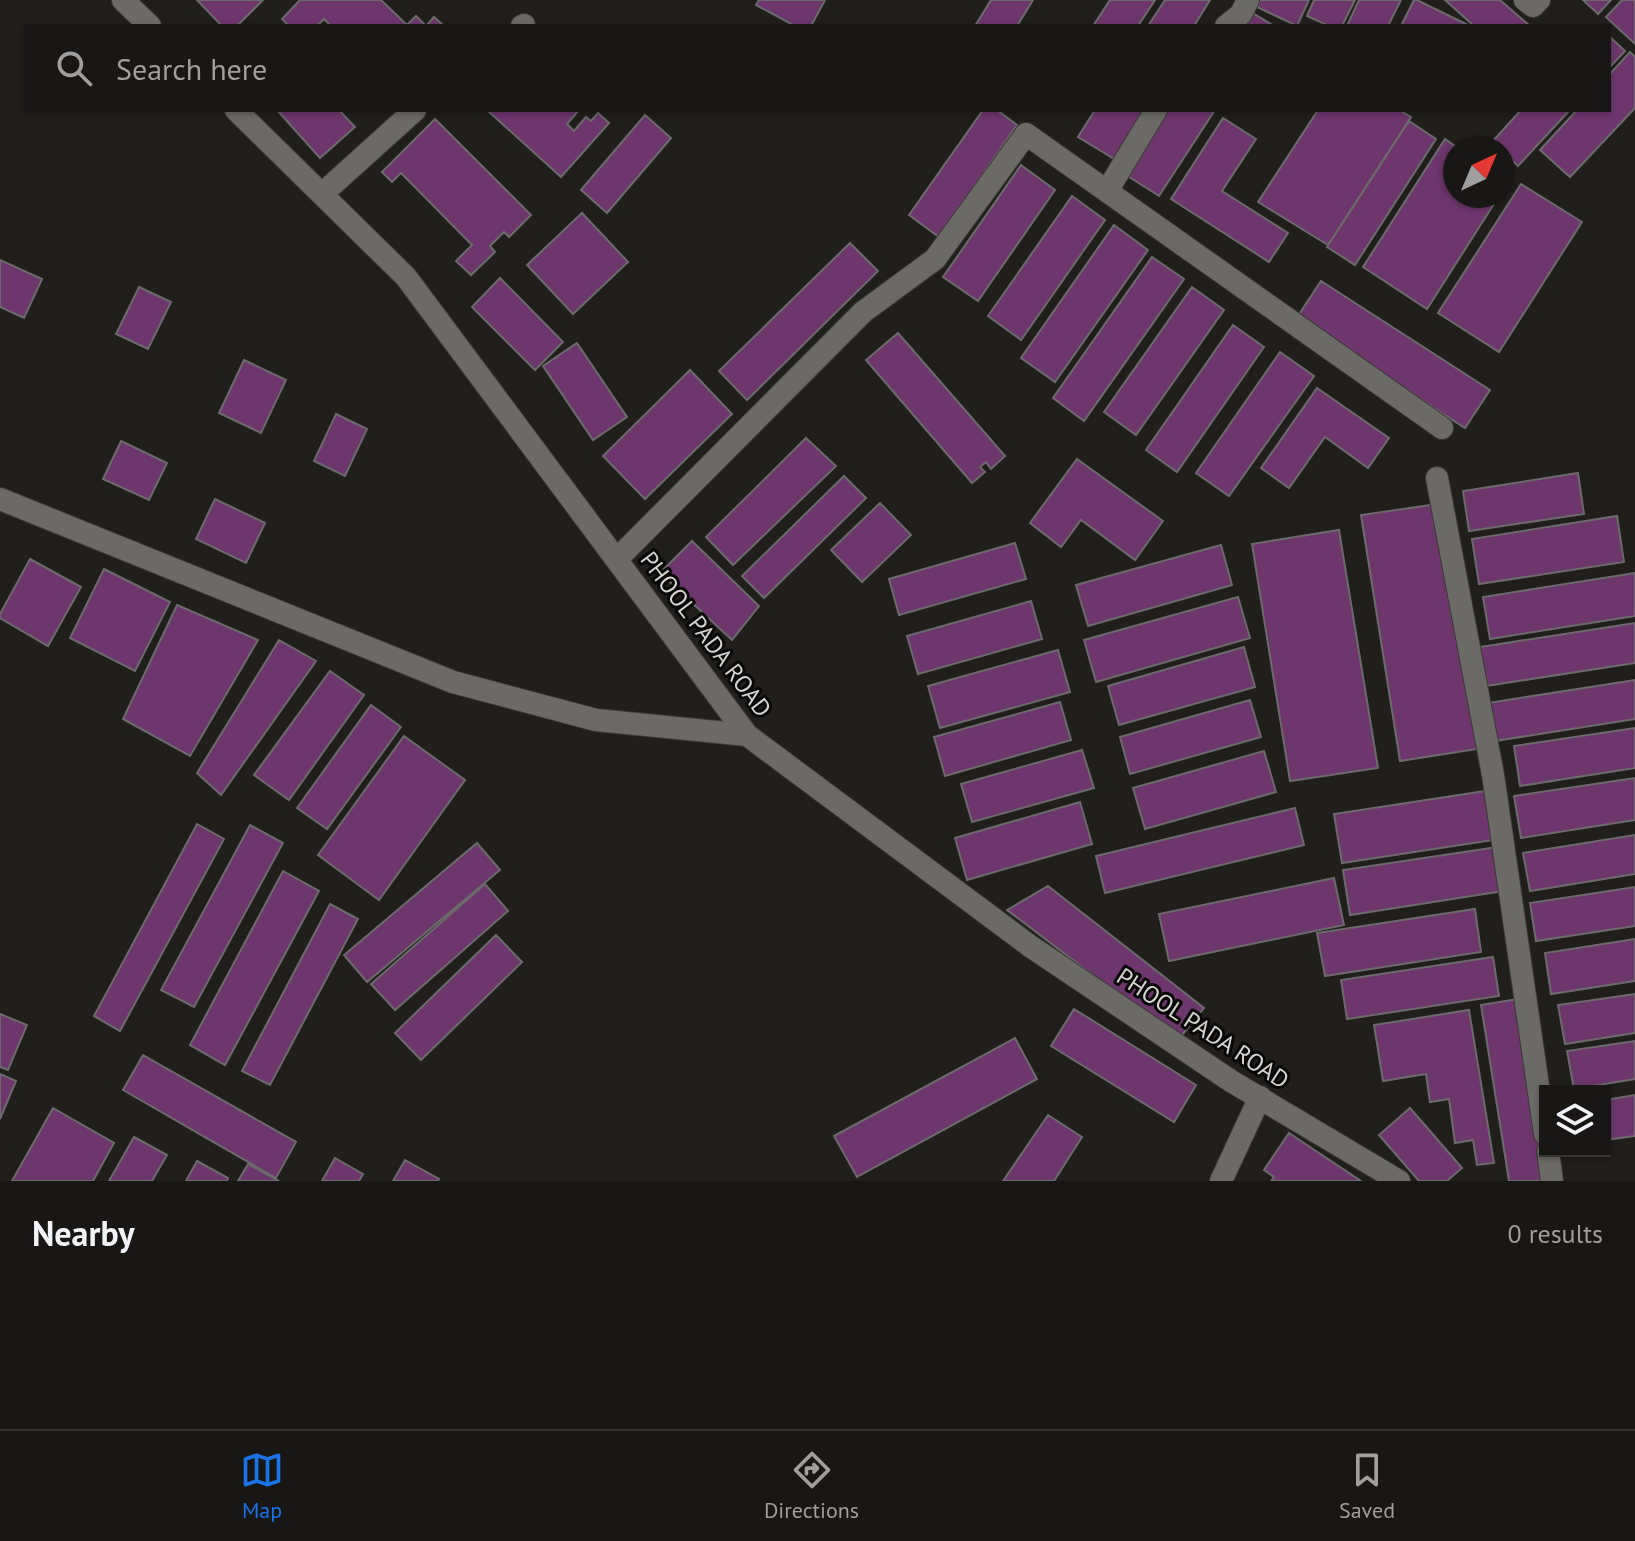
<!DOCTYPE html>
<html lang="en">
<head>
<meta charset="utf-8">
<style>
  body { margin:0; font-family:"PT Sans",sans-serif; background:#252422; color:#f1f3f6 }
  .controls { position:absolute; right:24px; bottom:24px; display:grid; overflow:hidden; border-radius:0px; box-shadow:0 2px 6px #0004 }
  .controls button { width:72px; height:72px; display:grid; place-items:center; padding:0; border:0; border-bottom:2px solid #363634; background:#181715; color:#f1f3f6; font:40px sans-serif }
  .compass { position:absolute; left:1443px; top:136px; width:72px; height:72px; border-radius:50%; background:#181715; box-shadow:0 2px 6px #0004; rotate:44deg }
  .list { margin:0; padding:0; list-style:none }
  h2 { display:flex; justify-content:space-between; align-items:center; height:104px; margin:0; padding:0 32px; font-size:34px }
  h2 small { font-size:26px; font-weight:400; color:#9f9fa0 }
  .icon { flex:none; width:44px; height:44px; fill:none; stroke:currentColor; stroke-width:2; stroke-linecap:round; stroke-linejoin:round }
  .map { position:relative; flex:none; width:1635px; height:1181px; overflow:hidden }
  .search { position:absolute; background:#181715; box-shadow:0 2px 6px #0004; left:24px; right:24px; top:24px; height:88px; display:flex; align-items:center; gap:20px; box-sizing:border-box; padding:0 28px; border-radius:0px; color:#9f9fa0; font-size:30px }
  .sheet { height:248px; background:#181715 }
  nav { display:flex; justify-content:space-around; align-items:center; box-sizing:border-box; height:112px; border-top:2px solid #363634; background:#181715; font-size:22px; color:#9f9fa0 }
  nav a { display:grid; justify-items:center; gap:4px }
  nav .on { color:#1a73e8 }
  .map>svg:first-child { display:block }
</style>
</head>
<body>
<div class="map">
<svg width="1635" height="1181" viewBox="0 0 1635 1181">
  <rect width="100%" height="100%" fill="#201f1c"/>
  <path fill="#6d366d" stroke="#6d6a6d" stroke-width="2" d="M197,0h66l-26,26h-15z
    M300,0h81l26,25 9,-9 10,10 8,-9 10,9h-113l-7,-7 -7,7h-28l-7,-7z
    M759,0h66l-14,26h-16l-39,-21z
    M991,0h42l-16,26h-42z
    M1110,0h45l-17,26h-45z
    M1165,0h45l-16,26h-46z
    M1260,0h49l-12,26 -40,-19z
    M1314,0h41l-13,26h-13l-22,-10z
    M1359,0h42l-13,26h-41z
    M1414,0h3l53,26h-69z
    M1445,0h55l30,26h-56z
    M1583,0h28l-13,14z
    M1622,0h13v44l-29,-27z
    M1251,12l23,14h-32z
    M1609,36l16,15 -16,17z
    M1630,52l5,5v51l-65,69 -30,-27 37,-40h32v-35z
    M277,110h62l16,17 -35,31z
    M487,110h92l-12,14 7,7 12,-14 5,4 7,-8 11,10 -48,54z
    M983,110h14l20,15 -78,112 -30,-22z
    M1095,110h49l-30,49 -36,-22z
    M1168,110h47l-56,86 -33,-21z
    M1318,110h81l12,7 -83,128 -70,-43z
    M1521,110h49l-52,56 -15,-14v-4h-5l-6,-6z
    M645,115l26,23 -64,75 -26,-23z
    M1223,118l33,21 -34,52 66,42 -19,29 -98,-63z
    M435,119l96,96 -22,22 -5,-5 -14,14 5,6 -24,23 -15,-14 16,-16 -71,-72 -9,9 -10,-10z
    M1409,121l27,18 -81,126 -28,-18z
    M1445,139l13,9h-3v48h44l-72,113 -64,-42z
    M1021,165l34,25 -77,111 -35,-24z
    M1521,184l61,38 -83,130 -61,-39z
    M1072,196l33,24 -84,120 -33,-24z
    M582,213l46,49 -55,52 -46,-49z
    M1114,225l34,25 -93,132 -34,-24z
    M850,243l28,28 -131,129 -28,-29z
    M1152,257l32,22 -100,142 -31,-23z
    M0,260l42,19 -18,39 -24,-11z
    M500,278l63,64 -28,28 -63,-63z
    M1321,281l169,109 -25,38 -169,-109z
    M139,287l32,15 -23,47 -32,-15z
    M1192,287l32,23 -88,125 -32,-23z
    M1233,325l31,22 -87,125 -31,-22z
    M898,333l107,123 -14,13 -5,-7 -6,5 5,5 -13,11 -106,-123z
    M577,343l50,74 -34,23 -50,-74z
    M1280,352l34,24 -85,120 -33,-23z
    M244,360l42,20 -25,53 -42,-20z
    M690,370l42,44 -87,85 -42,-43z
    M1317,388l72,50 -21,30 -43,-31 -36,51 -28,-20z
    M336,414l31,15 -22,47 -31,-15z
    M806,438l30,28 -103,99 -27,-28z
    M121,441l46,22 -18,37 -46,-21z
    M1077,459l86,62 -28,39 -54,-40 -20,27 -31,-24z
    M1578,473l6,41 -115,17 -6,-40z
    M844,476l22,22 -102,100 -22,-22z
    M215,499l50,24 -19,40 -50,-24z
    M880,503l31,32 -49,47 -31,-32z
    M1438,504l39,245 -77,12 -39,-246z
    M1617,516l7,46 -145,22 -7,-45z
    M1339,530l39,238 -88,13 -38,-237z
    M692,541l67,65 -27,34 -72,-67z
    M1015,543l11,36 -127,36 -10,-36z
    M1221,545l11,40 -144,41 -12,-41z
    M30,559l51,28 -33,59 -48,-28v-4z
    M104,569l66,33 -35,69 -65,-33z
    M1635,573v43l-145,23 -7,-42z
    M1238,597l12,41 -154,44 -12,-42z
    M1031,601l11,38 -124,35 -11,-38z
    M177,605l81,35 -68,116 -67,-37z
    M1635,623v40l-149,23 -6,-39z
    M279,640l37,21 -95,134 -24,-22z
    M1244,647l11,40 -136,38 -11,-39z
    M1058,650l12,42 -130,36 -12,-42z
    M330,671l34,24 -75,105 -35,-25z
    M1635,680v39l-140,22 -7,-38z
    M1250,700l11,37 -131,37 -10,-37z
    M1060,702l11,38 -126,36 -11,-39z
    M371,705l30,22 -74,102 -30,-21z
    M1635,728v40l-115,18 -6,-40z
    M404,736l61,44 -86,120 -61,-45z
    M1082,750l12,38 -122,34 -11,-38z
    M1264,751l12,41 -131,37 -12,-41z
    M1635,778v42l-114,18 -7,-42z
    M1492,790l8,49 -158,24 -8,-49z
    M1080,802l12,42 -125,36 -12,-42z
    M1295,808l9,37 -199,48 -9,-37z
    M197,824l27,15 -104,192 -26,-15z
    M250,825l33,18 -89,164 -33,-17z
    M1635,835v39l-105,17 -7,-38z
    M477,843l23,27 -133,112 -23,-27z
    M1498,847l6,44 -154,24 -7,-45z
    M283,871l36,20 -94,174 -35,-20z
    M1334,878l10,47 -175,36 -10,-47z
    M485,884l23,27 -113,99 -24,-26z
    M1048,886l156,122 -26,32 -171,-130z
    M1635,887v39l-99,15 -6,-38z
    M330,904l28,15 -88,166 -28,-14z
    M1475,909l6,43 -156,24 -8,-43z
    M496,935l26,27 -101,98 -26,-27z
    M1635,939v42l-84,13 -6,-41z
    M1493,957l6,39 -152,23 -6,-39z
    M1635,994v39l-70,11 -7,-39z
    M1518,999l29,182h-38l-28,-176z
    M1074,1009l122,76 -22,37 -123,-76z
    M1469,1010l25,153 -17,2 -4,-25 -18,3 -6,-44 -19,3 -4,-28 -43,7 -9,-56z
    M0,1014l27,11 -19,45 -8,-3z
    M1015,1038l22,41 -180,98 -23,-41z
    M1635,1041v38l-61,10 -7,-38z
    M143,1055l153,87 -20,36 -153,-88z
    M0,1074l16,7 -16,38z
    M1635,1095v41l-30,4v-40z
    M53,1108l61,35 -21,38h-81z
    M1410,1108l52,60 -15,13h-28l-40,-46z
    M1048,1115l34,22 -28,44h-51z
    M1289,1133l72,48h-90l3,-4 -10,-7z
    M134,1137l33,18 -15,26h-43z
    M335,1158l28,16 -4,7h-37z
    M405,1160l34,19 -1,2h-45z
    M197,1161l31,17 -1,3h-41z
    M248,1164l31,17h-41z"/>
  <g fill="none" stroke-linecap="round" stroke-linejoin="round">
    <g stroke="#3b3a37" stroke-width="24">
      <path id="minor" d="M1525,0l8,6 6,-6
        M522,26l2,-1
        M1226,26l15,-12 7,-14
        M1107,191l49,-81
        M322,194l93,-84
        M1437,478l56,297 52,359
        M0,499l453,183 143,38 151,15
        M617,559l246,-247 72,-53 91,-125 416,294
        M1548,1151l4,30
        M1221,1181l39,-84"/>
    </g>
    <g stroke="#3b3a37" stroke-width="24">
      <path id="tertiary" d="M123,0l27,26
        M236,110l170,167 341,458 283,211 201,135 168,100"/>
    </g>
    <use href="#minor" stroke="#6b6a66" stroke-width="22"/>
    <use href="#tertiary" stroke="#6b6a66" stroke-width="22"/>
  </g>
  <g text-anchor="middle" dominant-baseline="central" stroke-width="6" stroke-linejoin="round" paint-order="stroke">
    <g font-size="24" fill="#d5d4d1" stroke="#090908">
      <text transform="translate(706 634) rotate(53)">PHOOL PADA ROAD</text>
      <text transform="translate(1203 1028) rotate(33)">PHOOL PADA ROAD</text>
    </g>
  </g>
</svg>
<div class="controls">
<button><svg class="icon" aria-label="layers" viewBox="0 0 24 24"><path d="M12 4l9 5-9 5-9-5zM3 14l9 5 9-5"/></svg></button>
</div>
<svg class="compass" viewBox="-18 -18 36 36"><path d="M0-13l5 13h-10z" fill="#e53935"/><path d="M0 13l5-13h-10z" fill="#9f9fa0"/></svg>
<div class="search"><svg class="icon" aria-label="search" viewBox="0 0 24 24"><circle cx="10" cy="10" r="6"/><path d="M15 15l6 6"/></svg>Search here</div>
</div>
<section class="sheet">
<h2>Nearby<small>0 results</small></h2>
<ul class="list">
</ul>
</section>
<nav>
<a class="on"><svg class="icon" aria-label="map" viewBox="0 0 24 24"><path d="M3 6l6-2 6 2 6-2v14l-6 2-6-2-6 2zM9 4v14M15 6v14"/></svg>Map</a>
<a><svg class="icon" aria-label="directions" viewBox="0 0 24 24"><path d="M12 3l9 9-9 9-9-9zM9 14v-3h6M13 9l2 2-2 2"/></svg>Directions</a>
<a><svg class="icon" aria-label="saved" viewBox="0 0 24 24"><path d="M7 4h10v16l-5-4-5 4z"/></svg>Saved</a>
</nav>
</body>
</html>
